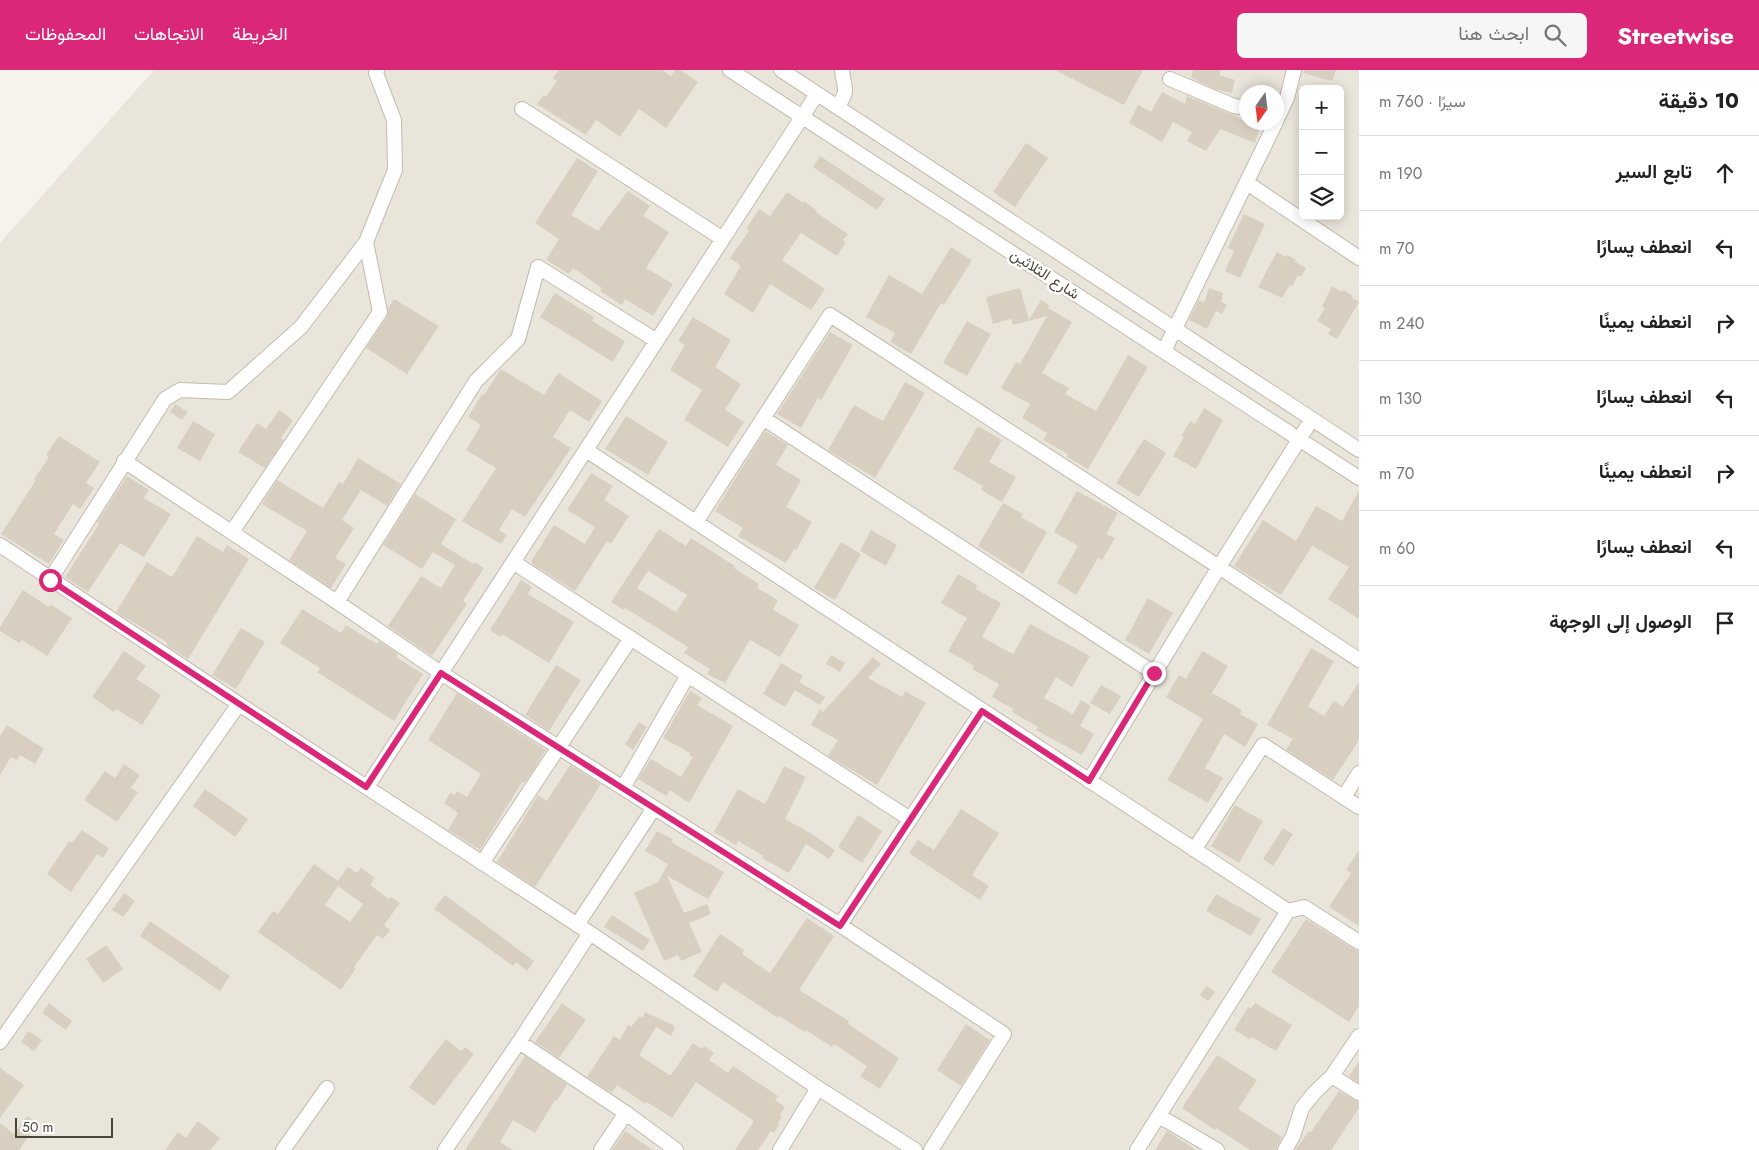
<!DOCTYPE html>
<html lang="ar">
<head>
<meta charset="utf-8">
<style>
  body { margin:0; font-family:Jost,Vazirmatn,sans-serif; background:#f6f6f6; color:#222; direction:rtl }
  .controls { position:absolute; right:15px; top:15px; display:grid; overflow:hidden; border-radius:8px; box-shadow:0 2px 12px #0003 }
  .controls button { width:45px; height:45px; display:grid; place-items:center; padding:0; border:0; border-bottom:1px solid #e0e0e0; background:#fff; color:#222; font:25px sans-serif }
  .compass { position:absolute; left:1239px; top:15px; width:45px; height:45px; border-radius:50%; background:#fff; box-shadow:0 2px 12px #0003; rotate:194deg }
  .scale { position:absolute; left:15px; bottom:12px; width:98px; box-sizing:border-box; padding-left:5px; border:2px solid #4b4439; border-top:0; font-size:14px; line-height:18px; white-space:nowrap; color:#4b4439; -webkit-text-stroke:4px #fff; paint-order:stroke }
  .stop { position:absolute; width:15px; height:15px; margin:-11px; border:4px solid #db2777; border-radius:50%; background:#fff }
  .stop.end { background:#db2777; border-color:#fff; box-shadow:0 1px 5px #0008 }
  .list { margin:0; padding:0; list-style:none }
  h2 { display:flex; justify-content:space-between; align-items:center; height:65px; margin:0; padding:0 20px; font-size:21px }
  h2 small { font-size:16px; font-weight:400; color:#767676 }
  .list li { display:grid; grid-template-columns:32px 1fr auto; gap:15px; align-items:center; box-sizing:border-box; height:75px; padding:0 20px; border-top:1px solid #e0e0e0 }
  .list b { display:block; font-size:19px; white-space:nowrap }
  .list em { font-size:16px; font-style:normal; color:#767676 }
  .icon { flex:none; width:28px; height:28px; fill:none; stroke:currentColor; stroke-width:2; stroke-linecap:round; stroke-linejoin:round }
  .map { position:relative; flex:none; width:1359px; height:1080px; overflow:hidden; direction:ltr }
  header { display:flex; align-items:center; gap:30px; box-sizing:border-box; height:70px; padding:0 25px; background:#db2777; color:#fff }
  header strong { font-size:24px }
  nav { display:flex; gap:28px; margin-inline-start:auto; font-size:18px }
  .search { width:350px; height:45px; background:#f6f6f6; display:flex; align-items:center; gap:12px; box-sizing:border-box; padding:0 18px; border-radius:8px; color:#767676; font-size:19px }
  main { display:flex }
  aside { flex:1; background:#fff }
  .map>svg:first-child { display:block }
</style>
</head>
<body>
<header>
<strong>Streetwise</strong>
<div class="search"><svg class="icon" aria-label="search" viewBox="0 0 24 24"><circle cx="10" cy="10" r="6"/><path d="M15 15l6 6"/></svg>ابحث هنا</div>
<nav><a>الخريطة</a><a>الاتجاهات</a><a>المحفوظات</a></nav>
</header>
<main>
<aside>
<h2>10 دقيقة<small>سيرًا · 760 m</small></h2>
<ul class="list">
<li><svg class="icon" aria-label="ahead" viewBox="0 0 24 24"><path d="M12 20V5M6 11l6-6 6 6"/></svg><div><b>تابع السير</b></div><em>190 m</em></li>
<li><svg class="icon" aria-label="left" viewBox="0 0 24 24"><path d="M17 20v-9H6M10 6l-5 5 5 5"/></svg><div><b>انعطف يسارًا</b></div><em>70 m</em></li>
<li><svg class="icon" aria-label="right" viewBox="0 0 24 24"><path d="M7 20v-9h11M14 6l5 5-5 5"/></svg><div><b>انعطف يمينًا</b></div><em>240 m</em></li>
<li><svg class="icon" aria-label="left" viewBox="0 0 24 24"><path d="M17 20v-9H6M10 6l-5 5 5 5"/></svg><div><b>انعطف يسارًا</b></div><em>130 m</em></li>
<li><svg class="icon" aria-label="right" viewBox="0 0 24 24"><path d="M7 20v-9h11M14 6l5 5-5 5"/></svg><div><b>انعطف يمينًا</b></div><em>70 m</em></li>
<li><svg class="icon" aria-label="left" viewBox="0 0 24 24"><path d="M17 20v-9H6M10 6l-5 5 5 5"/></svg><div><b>انعطف يسارًا</b></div><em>60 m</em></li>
<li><svg class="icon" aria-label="arrive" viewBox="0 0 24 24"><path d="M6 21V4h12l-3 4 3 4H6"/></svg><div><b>الوصول إلى الوجهة</b></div></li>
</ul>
</aside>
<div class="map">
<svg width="1359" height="1080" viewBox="0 0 1359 1080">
  <rect width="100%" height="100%" fill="#f6f3ec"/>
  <path fill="#eae5da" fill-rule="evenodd" d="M154,0h1205v1080h-1359v-907zM1303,19h37v127h-37zM1246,22h30v30h-30z"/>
  <path fill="#d8cfc1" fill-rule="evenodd" d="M559,0h103l9,6 4,-6h5l18,12 -32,46 -27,-19 -19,28 -24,-17 -10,15 -49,-31 6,-9 3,2 11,-16 -4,-3z
    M1055,0h88l-19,35z
    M1193,0h28l-2,5 16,5 -3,13 -17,-4 -24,-11z
    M1304,0h32l-4,11 -29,-8z
    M1162,22l23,12 2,-8 46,19 13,7h16l-7,21 -35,-14 -14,22 -19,-10 5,-9 -19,-10 -11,20 -33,-19 9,-18 13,7z
    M1026,73l22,15 -33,49 -22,-15z
    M820,86l65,43 -8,11 -64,-43z
    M577,88l21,13 -27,44 27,16 30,-40 22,15 -7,10 26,16 -23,36 27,16 -20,32 -28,-17 -3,6 -22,-14 2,-3 -29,-20 -4,6 -23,-14 13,-21 -24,-16z
    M787,122l16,11 1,-2 12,9 1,3 31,21 -5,6 3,2 -9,14 -36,-23 -19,27 43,29 -14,21 -41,-26 -17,29 -29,-19 17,-28 -11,-8 19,-27 -3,-2 13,-20 11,7z
    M1244,144l21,10 -25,54 -14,-6v-4l8,-17 -6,-3z
    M951,177l21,13 -28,45 -3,-2 -30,51 -21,-12 5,-9 -29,-16 23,-42 33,19z
    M1277,182l9,5 1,-2 9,5 -1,2 11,6 -5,9 -3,-2 -6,11 -2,-1 -8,13 -24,-11z
    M1332,216l10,6 1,-2 9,5 -1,2 8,5 -22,37 -9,-5 3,-5 -14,-8 8,-13 -3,-2z
    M1020,218l9,32 12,-20 8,5 -1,3 24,14 -30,51 27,15 -4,6 31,17 32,-56 20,12 -60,102 -21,-12 1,-3 -25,-14 4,-7 -25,-15 8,-14 -29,-16 15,-26 4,2 27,-48 -34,9 -2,-6 -18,5 -7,-27z
    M1209,218l14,5 -2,9 6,3 -5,9 -6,-3 -9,18 -18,-9 10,-20 5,3z
    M555,223l39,24 -2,4 33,20 -12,21 -73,-45z
    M394,229l45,27 -32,48 -41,-26 21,-31 1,-9z
    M693,247l38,23 -16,27 26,17 -16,26 19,12 -16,25 -44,-27 18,-30 -32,-20 15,-25 -7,-4z
    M967,251l24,13 -24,42 -24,-13z
    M830,262l23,13 -32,55 -3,-2 -17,30 -24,-14z
    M501,299l43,26 14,-22 44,28 -13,21 -19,-12 -17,27 18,11 -46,69 -13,-8 -13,21 8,5 -6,9 -39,-23 34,-53 -30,-18 15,-25 -13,-8 14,-23 2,1z
    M905,312l20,11 -50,85 -47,-28 26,-45 29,16z
    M175,334l13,8 -6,8 -12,-8z
    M1204,338l19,12 -27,49 -23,-13 11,-19 -3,-1 9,-15 5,3z
    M279,340l14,10 -12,18 3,2 -19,28 -27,-16 19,-29 9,6z
    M626,346l42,26 -20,33 -43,-26z
    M193,351l22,13 -15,27 -23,-13z
    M978,356l24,14 -13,22 27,15 -14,25 -21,-12 2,-4 -30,-17z
    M765,361l23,14 -12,20 25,15 -15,27 26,15 -16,28 -2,-1 -8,14 -48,-27 5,-8 -28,-17z
    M59,366l41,26 -14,21 8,5 -14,21 -7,-5 -19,30 10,6 -15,24 -48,-30 35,-54 -2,-1 15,-22 -3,-2z
    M1144,369l22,14 -27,44 -23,-14z
    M358,388l43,26 -14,22 -26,-16 -19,30 12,8 -19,30 11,6 -15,24 -42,-28 18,-29 -45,-27 15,-24 46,28 16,-26 4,2z
    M591,403l22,13 -9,14 25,16 -18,28 -4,-3 -32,50 -43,-27v-4l22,-35 31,19 10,-17 -28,-17z
    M127,406l22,14 -5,8 27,16 -27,43 -24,-14 -32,49 -23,-15 34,-53 -2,-2z
    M1077,421l41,22 -12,21 9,4 -13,22 -4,-2 -22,37 -19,-12 21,-37 -24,-14z
    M1359,421v128l-31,-20 21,-32 -37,-21 -31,49 -47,-29 29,-46 33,21 20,-35 26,15z
    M415,424l41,25 -15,25 32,20 1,-2 10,6 -21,33 4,3 -35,52 -44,-30 33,-50 20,12 14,-23 -22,-13 -11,17 -39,-24z
    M1003,433l20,11 -2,3 26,15 -24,42 -45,-28z
    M659,459l27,17 5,-8 44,28 -1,2 25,16 -2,4 21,12 -5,10 26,15 -19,32 -30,-17 -25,43 -18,-9 3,-5 -26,-16 4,-6 -63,-39 -1,2 -13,-8zM648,501l39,24 -11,17 -39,-24z
    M871,460l26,15 -11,21 -26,-15z
    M197,466l26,16 4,-7 22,14 -61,100 -22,-14 2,-2 -52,-31 31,-50 25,15z
    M841,472l20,12 -26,46 -21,-12z
    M958,504l19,11 -1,4 25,14 -19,34 31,17 17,-30 60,32 -18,31 -16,-10 -12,21 29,16 8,-14 10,6 -11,20 14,8 -12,21 -46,-25 2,-3 -26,-15 1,-3 -21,-12 7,-13 -27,-15 2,-3 -26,-15 19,-33 -26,-15z
    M521,510l11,7 -4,7 46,28 -25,41 -47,-29 -2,3 -10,-7z
    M23,520l26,17 1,-3 22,14 -25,38 -25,-16 -3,3 -19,-12v-4z
    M1148,528l25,15 -24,41 -24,-14z
    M302,539l39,24 5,-8 31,19 2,-3 19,13 -2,3 27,17 -29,47 -77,-49 3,-4 -40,-25z
    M241,558l24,14 -29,47 -24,-14z
    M1311,578l23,13 -26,45 16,10 10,-15 9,6 16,-25v58l-26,40 -47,-30 7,-11 -26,-14z
    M124,581l22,15 -10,13 25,16 -19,30 -26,-16 -2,3 -22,-15z
    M1202,581l26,15 -16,27 30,17 -2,4 18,10 -13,23 -21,-13 -19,34 18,10 -15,25 -41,-23 36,-61 -37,-22 13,-22 7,4z
    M831,585l14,8 -5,9 -14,-8z
    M873,587l8,7 -13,14 34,19 3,-6 21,12 -49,82 -49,-29 10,-16 -27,-15 9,-16 3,3z
    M781,593l22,13 -4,6 26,15 -5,8 -25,-15 -10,17 -22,-13z
    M556,595l25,15 -32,51 -24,-16z
    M1101,615l20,11 -11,18 -20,-11z
    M690,621l12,7 -5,7 36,21 -44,77 -19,-13 -4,6 -28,-17 13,-20 30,18 12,-20 -4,-2 1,-2 -27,-15z
    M457,623l89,57 -21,33 -3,-1 -42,68 -32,-20 10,-17 -14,-10 6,-10 5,2 2,-4 10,6 14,-23 -53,-34z
    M639,652l8,5 -14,23 -8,-6z
    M7,655l37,24 -9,15 -15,-9 -3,5 -6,-3 -11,18v-39z
    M124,694l16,11 -9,13 7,4 -21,30 -33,-22 21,-29 10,7z
    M570,695l31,19 -66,103 -38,-25 41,-67 9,6z
    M784,696l22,11 -21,42 27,15 23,16 -6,9 -23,-15 -17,29 -27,-15 2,-2 -26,-15 -2,4 -22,-13 24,-43 27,15z
    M205,719l43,30 -13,18 -42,-31z
    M1235,735l28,16 -24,42 -28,-17z
    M961,739l38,24 -27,42 17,11 -9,14 -71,-47 9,-13 16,10z
    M858,745l24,16 -20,32 -24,-16z
    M1283,758l10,6 -20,32 -10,-7z
    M82,760l27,18 -6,10 -6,-4 -26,38 -24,-18 22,-33 3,2z
    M657,761l16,8 -2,3 53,30 -16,27 -41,-23 17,37 23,-9 4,10 -22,9 13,29 -21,9 -3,-6 -14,6 -30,-68 24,-11 10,-18 -23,-13z
    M1359,780v76l-30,-19 22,-34 -5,-3z
    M314,794l24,17 10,-14 9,6 4,-5 14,10 -5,7 19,14 2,-2 9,6 -16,22 6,5 -7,9 -6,-4 -23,32 2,1 -15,22 -83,-58 15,-21 5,3zM338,816l25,18 -13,18 -25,-17z
    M124,823l11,8 -12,16 -11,-7z
    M1216,824l45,25 -10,17 -45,-25z
    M445,825l89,66 -7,10 -11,-9 -3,4 -79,-57z
    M612,845l38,25 -7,11 -39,-24z
    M807,848l27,18 -35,54 50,31 -1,3 51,34 -19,31 -20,-13 7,-10 -33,-22 -2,3 -26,-17 -1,2 -26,-16 -1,2 -55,-36 -6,10 -24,-16 27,-42 24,16 -2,4 28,19z
    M1306,849l48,30 5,2v55l-10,16 -78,-50z
    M150,851l80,55 -10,15 -80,-55z
    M106,875l17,24 -20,14 -17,-24z
    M1207,916l8,6 -7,9 -8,-6z
    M49,933l23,18 -6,9 -24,-17z
    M562,933l24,17 -27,38 -24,-16z
    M1255,933l37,22 -16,26 -24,-14 -2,2 -16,-9 14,-23 3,2z
    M645,942l28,13 2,3 -4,8 -15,-9 -17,28 30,20h2l22,-32 9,6 2,-3 10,7 -5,7 19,13 5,-7 45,30 -3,4 10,7 -5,8 2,1 -4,7 1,2 -5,8 -3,-2 -13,19h-23l19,-29 -58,-39 -24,36 -25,-16 -1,2 -29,-19 -5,8 -25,-16 27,-41 6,4 8,-15 3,2 9,-11 2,2z
    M966,954l24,16 -29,46 -24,-16z
    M28,961l14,9 -8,11 -13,-9z
    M446,969l15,12 4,-4 9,7 -40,52 -25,-19z
    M1217,985l40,25 -19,29 44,28 -6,13h-26l-34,-22 -1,2 -33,-22z
    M525,986l42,28 -10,17 -2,-1 -20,33 -22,-13 -13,22 13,8h-48z
    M1359,991v22l-10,-7z
    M0,998l24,17 -24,33z
    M1339,1021l20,11v6l-28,42h-36l14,-19 2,1z
    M27,1046l10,7 -18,27h-19v-27l14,11z
    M198,1051l22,17 -10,12h-45l13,-18 8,6z
    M625,1061l28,19h-41z
    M1167,1061l29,19h-41z"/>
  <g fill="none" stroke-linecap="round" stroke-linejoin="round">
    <g stroke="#c2bbae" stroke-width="16">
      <path id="street" d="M730,0l629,408
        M781,0l578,380
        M1170,9l64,27 12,2
        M837,37c13,-18 7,-17 5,-37
        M522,39l201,130
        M1276,51l11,-23 7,-28
        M1247,113l112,75
        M1164,281l112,-229
        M763,348l391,255
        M586,380l702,461 -151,239
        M124,391l213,141 104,71 399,252 164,109 -73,116
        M696,452l134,-207 389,252 140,93
        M232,462l148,-220 -14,-70
        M0,475l239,159 351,229 228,155 97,62
        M513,492l397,257
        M50,510l115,-181 15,-9 48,2 73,-65 65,-85 29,-72 -1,-50 -18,-47 1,-3
        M337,532l139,-221 42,-42 20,-72 119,74
        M1089,711l130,-214 93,-148
        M367,717l450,-693
        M623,718l65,-113
        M1344,727l15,-24
        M1194,780l69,-105 96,62
        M482,793l149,-225
        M1288,841l16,-4 55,35
        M577,855l77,-117
        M840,855l142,-214
        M0,972l239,-338
        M519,972l107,71 50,37
        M1332,1006l27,17
        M1159,1046l58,34
        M283,1080l44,-62
        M445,1080l74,-108 71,-109
        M601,1080l25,-37
        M780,1080l38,-62
        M1285,1080l8,-14 9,-28 13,-16 17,-16 27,-40"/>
    </g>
    <use href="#street" stroke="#fff" stroke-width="14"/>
  </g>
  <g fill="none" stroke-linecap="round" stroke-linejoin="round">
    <path stroke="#db2777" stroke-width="6" d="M50,510l316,207 75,-114 399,253 142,-215 107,70 65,-108"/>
  </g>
  <g text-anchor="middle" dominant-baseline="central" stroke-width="5" stroke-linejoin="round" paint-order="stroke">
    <g font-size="15" fill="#4b4439" stroke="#fff">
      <text transform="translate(1045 204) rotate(33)">شارع الثلاثين</text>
    </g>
  </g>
</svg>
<div class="controls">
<button>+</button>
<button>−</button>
<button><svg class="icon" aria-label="layers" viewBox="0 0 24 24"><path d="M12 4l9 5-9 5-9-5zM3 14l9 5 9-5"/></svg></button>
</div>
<svg class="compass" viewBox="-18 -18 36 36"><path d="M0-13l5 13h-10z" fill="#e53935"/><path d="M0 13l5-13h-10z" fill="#767676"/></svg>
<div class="scale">50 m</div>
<div class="stop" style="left:50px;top:510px"></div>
<div class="stop end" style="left:1154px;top:603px"></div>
</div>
</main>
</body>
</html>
